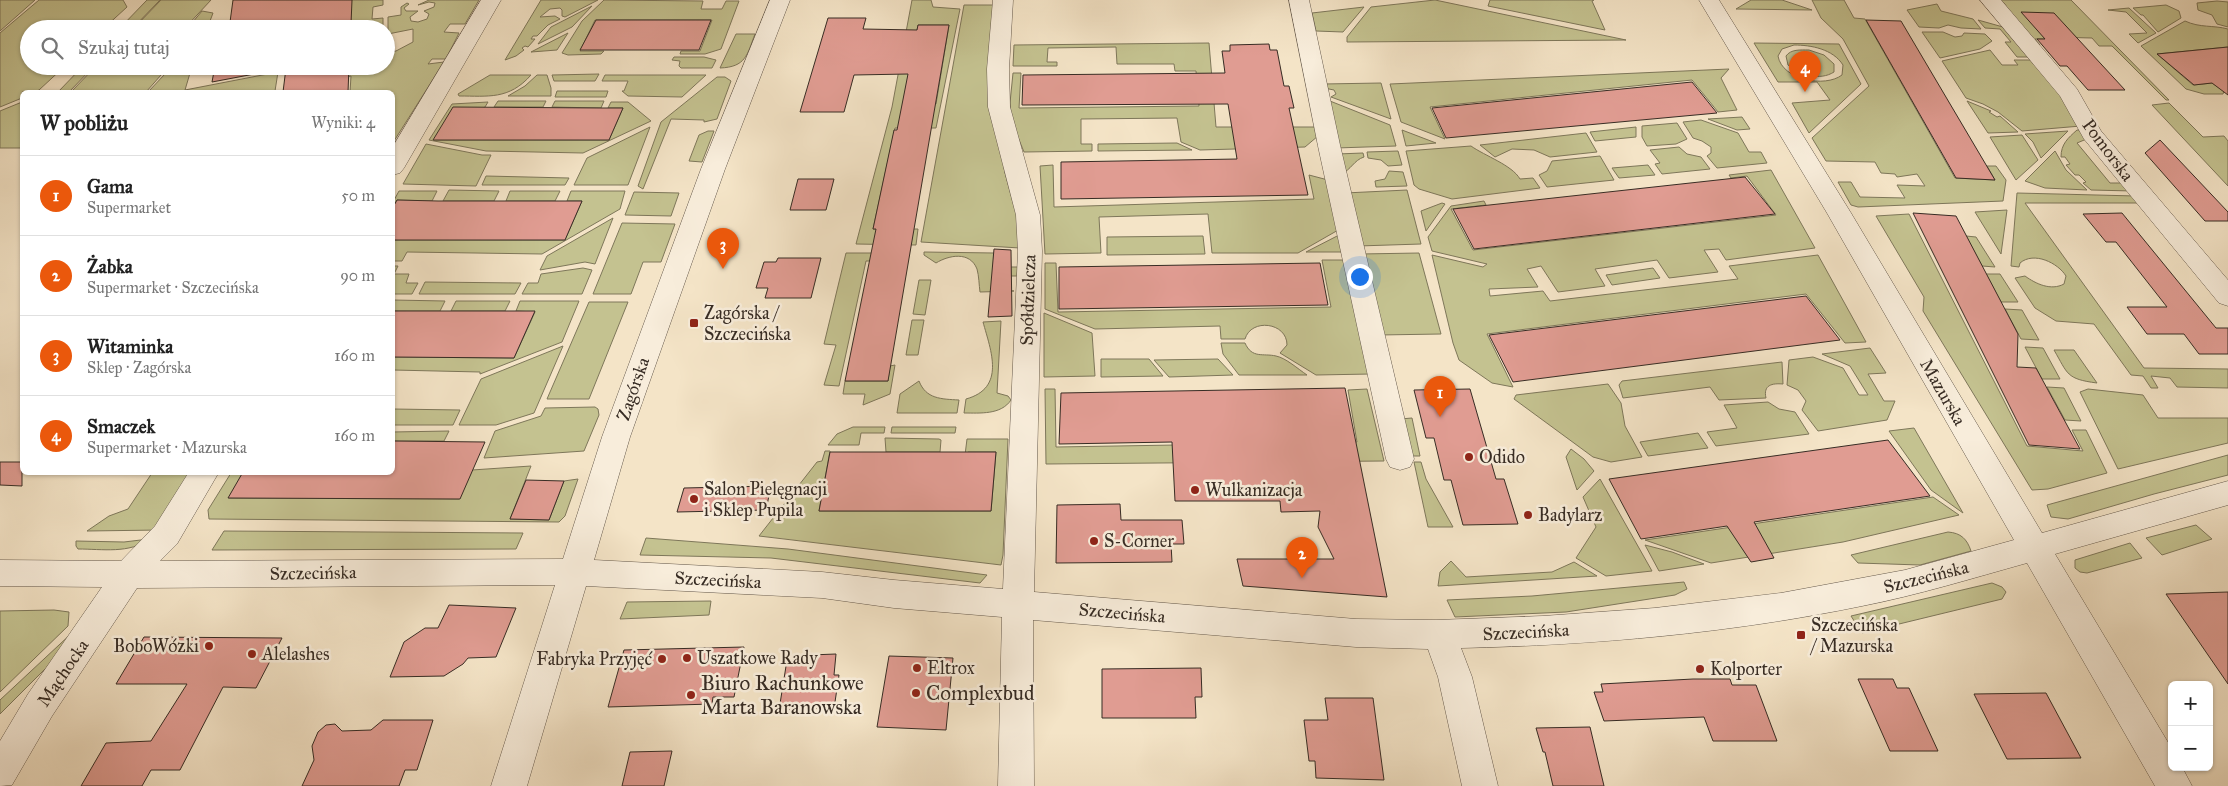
<!DOCTYPE html>
<html lang="pl">
<head>
<meta charset="utf-8">
<style>
  body { margin:0; font-family:"IM FELL Great Primer",serif; background:#f2f2f2; color:#222 }
  .controls { position:absolute; right:15px; bottom:15px; display:grid; overflow:hidden; border-radius:8px; box-shadow:0 1px 4px #0004 }
  .controls button { width:45px; height:45px; display:grid; place-items:center; padding:0; border:0; border-bottom:1px solid #e0e0e0; background:#fff; color:#222; font:25px sans-serif }
  .you { position:absolute; left:1359px; top:276px; width:18px; height:18px; margin:-12px; border:4px solid #fff; border-radius:50%; background:#1a73e8; box-shadow:0 0 0 8px #1a73e833 }
  .badge { display:grid; place-items:center; width:32px; height:32px; border-radius:50%; background:#ea580c; color:#fff; font-size:16px; font-weight:700 }
  .pin { position:absolute; translate:-50% -41px; filter:drop-shadow(0 1px 2px #0008) }
  .pin::after { content:''; position:absolute; top:26px; width:18px; height:15px; background:inherit; clip-path:polygon(0 0,100% 0,50% 100%) }
  .list { margin:0; padding:0; list-style:none }
  h2 { display:flex; justify-content:space-between; align-items:center; height:65px; margin:0; padding:0 20px; font-size:21px }
  h2 small { font-size:16px; font-weight:400; color:#767676 }
  .list li { display:grid; grid-template-columns:32px 1fr auto; gap:15px; align-items:center; box-sizing:border-box; height:80px; padding:0 20px; border-top:1px solid #e0e0e0 }
  .list b { display:block; font-size:19px; white-space:nowrap }
  .list p { margin:0; font-size:16px; white-space:nowrap; color:#767676 }
  .list em { font-size:16px; font-style:normal; color:#767676 }
  .icon { flex:none; width:28px; height:28px; fill:none; stroke:currentColor; stroke-width:2; stroke-linecap:round; stroke-linejoin:round }
  .map { position:relative; flex:none; width:2228px; height:786px; overflow:hidden }
  .search { position:absolute; background:#fff; box-shadow:0 1px 4px #0004; left:20px; top:20px; width:375px; height:55px; display:flex; align-items:center; gap:12px; box-sizing:border-box; padding:0 18px; border-radius:28px; color:#767676; font-size:19px }
  .panel { position:absolute; background:#fff; box-shadow:0 1px 4px #0004; left:20px; top:90px; width:375px; height:385px; border-radius:8px }
  .map>svg:first-child { display:block }
</style>
</head>
<body>
<div class="map">
<svg width="2228" height="786" viewBox="0 0 2228 786">
  <rect width="100%" height="100%" fill="#f4e4c7"/>
  <filter id="stains"><feTurbulence type="fractalNoise" baseFrequency=".004" numOctaves="4"/><feColorMatrix values="0 0 0 0 .2 0 0 0 0 .09 0 0 0 0 .02 0 0 0 .5 -.17"/></filter>
  <radialGradient id="worn" r=".72"><stop offset=".6" stop-color="#630" stop-opacity="0"/><stop offset="1" stop-color="#630" stop-opacity=".3"/></radialGradient>
  <path fill="#c4c290" stroke="#7e775a" fill-rule="evenodd" d="M0,0h35l-35,31z
    M39,0h84l4,7 -24,22h-74v37h36l-26,24 -4,2h-13v6l-22,9v-74z
    M147,0h13l-28,29h-13z
    M161,0h50l-27,29h-51z
    M353,0h30v5l-10,2 -1,12 11,-1v11h-36l1,-27z
    M429,0h50l-14,24h-15l-6,8 15,1 -13,26h-14l-4,5 16,-2 -50,79 8,1 -9,10 -1,-60h-42l1,-16 -16,3 1,-13h50v-13l10,-2 17,-9v-13l-25,5v-17l13,-2v-8l6,-4 2,1 -5,4 2,3h12l-8,6 1,4 7,1 9,-3 2,-5 -5,-3 10,-4 1,-4 -6,-1 -11,3z
    M541,0h57l-33,17 -3,-1v-6l-2,-2 -10,1 -10,8 15,-1 5,3 -12,6 -11,11h-4l-2,3h4l-7,8 -3,-1 -3,2 2,2 -8,6 -11,4z
    M604,0l99,1 -2,8h21l4,-8h13l-18,48 -16,5h-25l1,-3h19l12,-31h-117l-15,31h24l-3,3 -33,1 -6,-2 20,-32z
    M912,0h19l2,7 27,2 -24,119h-41l-22,101h45l-2,16 -60,-1 36,-137zM918,25h31l-13,79h-33z
    M1435,0l191,40 -279,2v-5l24,-30z
    M1490,0h104l-2,1 13,29 -117,-24z
    M1751,0h31l30,10 -76,-1z
    M1812,0h32l10,18 11,1 90,159 40,2 -8,-14h9l10,14 -3,21 -145,6 -7,-2 -13,-23h13l9,15 45,1 -8,-13 28,1 -8,-12 -20,3 -2,-3 -14,-1 -6,-11 -49,-1 -14,-23 57,-52 -26,-47 -22,-21z
    M1996,0h75l98,100h-3l-54,-54h-13l-7,-8 -41,-1 1,2h-17l5,6h-7l-29,-42h-6z
    M2217,1l11,1v25l-11,-3 -5,-9 -14,-5 -1,-7z
    M1937,4l4,7 32,8 8,10 -20,-1 -13,-3 -9,3 -20,-1 -12,-17z
    M964,5h33l-6,80 14,88 15,54v21l-99,-6z
    M2166,5l13,6 2,7 -23,14 -15,-17h-2l-8,-7z
    M592,6l-20,21 -34,17 13,-17z
    M1364,7l-21,25 -27,-1 -4,-18z
    M2129,8l27,25 -18,10 -9,-9 18,-1 -21,-21 -18,-2z
    M202,11l11,2 -6,16h-20z
    M1978,20l25,7 29,30h-15l-12,-15h6l-11,-13 -15,-1z
    M2185,21c15,7 28,4 43,8v18l-71,7 36,31 19,-2 12,8 -1,3h-19l-18,-5 -45,-43z
    M1922,32h21l12,5 7,-1 2,-3 21,1 7,7 -12,8 -40,9z
    M568,33l-11,17 -26,2z
    M736,34h19c-8,21 -9,33 -35,34z
    M1209,43l7,84h101l1,9 -13,11 -105,3 -19,-8 -4,-24 -96,1v25h11v7l-68,1 -13,-32 -1,-17 3,-30h8l-2,35 180,-2 -3,-35h-21l-1,-7h-57l-1,-17 -68,1 -1,14h10v4h-44l1,-21z
    M1754,43l85,1 22,40 -52,49 -17,-30 38,-3 -13,-18h-39zM1794,45c17,0 39,4 49,20l-1,10c-17,13 -60,5 -64,-19l4,-7z
    M1809,50l15,5 10,9v8c-14,9 -33,3 -46,-7l-2,-9c5,-7 14,-6 23,-6z
    M1990,50l12,15h16l-4,-5h19l32,38 16,28 -59,5 -24,-19 -15,-8 -17,-6 -24,-37z
    M674,57h30l12,3 -4,8h-31l-2,-2 1,-5 -8,-1z
    M83,66h11l-25,26h-11z
    M96,66h73l-23,26h-75z
    M1729,69l-8,9 16,32 -19,2 -26,-32 -262,27 15,32 -44,-17 -11,-38z
    M278,72l-3,19h6l-1,1h-132l17,-18 25,-1 -5,17z
    M599,74l-4,7h-41l-2,-6z
    M490,75h41c-22,25 -43,21 -72,21l-1,-2z
    M537,75h10l4,13v8h-43l17,-10z
    M605,75h101l-24,22 -54,-1 -6,-5h2l4,-10h-26z
    M717,77h8l6,4 -14,38 -13,3v-2l-33,-1 -28,70 -5,-3 23,-64z
    M1381,83l10,36 -60,-22 5,-3 -2,-4 -10,-2 -1,-4z
    M557,91h51l-2,6h-51z
    M1325,99l65,26 6,21 -60,2z
    M498,101h48l-3,6h-49z
    M555,101h49l-3,7 -49,-1z
    M1967,101l24,10 -2,1 8,5 3,-1 18,16 -30,1z
    M22,102v46h-22v-37z
    M488,102l-3,5 -51,33h175l14,-32h-15l3,-6h17l23,19 -68,32 -97,-2 -57,-11 23,-36z
    M2169,103l34,34 21,-1 4,5v45l-76,-81z
    M1742,117l8,12 -13,1 -29,-11z
    M1701,120l37,13 11,19h12l6,11 -50,5 -10,-12 4,-3v-6l-9,-6 -9,-3 -10,-16z
    M1677,123l10,16 -11,5 -29,2 -5,-9v-11z
    M650,127l-22,58h-54l13,-27z
    M1636,127v10l-41,4 -5,-9z
    M1402,130l34,13 -30,3z
    M2077,130h6l6,8 -12,5 33,40h17l6,8 -42,-1 -8,-7 3,-1 -7,-7h-4l-9,-10 4,-1 -5,-7h-4c0,-13 7,-19 16,-27z
    M708,131h6l-12,31 -13,-1 10,-26z
    M2068,131l-27,27 -8,-16 -8,-8z
    M1586,133l11,19 -47,5 -16,-7 -22,-1 -17,8 -15,-12z
    M2022,135l16,25 -22,20 -26,-43z
    M1177,143l15,7 -94,1v-7z
    M426,144l56,11h9l-15,31 -73,-2z
    M1471,146c14,10 41,19 49,33l13,-1 7,10 -88,11 -33,-10 -5,-4 -8,-34z
    M1679,147l8,7 14,3 9,12 -48,5 -7,-10 5,-1 -10,-13z
    M1398,151l4,14 -14,1 -7,-6 -13,-2 -1,-6z
    M2055,151l11,19 21,20 -42,-2 -20,-7z
    M1363,153l1,4c-10,3 -13,13 -23,17l-4,-20z
    M1600,156l14,24 -67,7 -8,-12 8,-4 5,-10z
    M1053,165l1,42 260,-8 -5,-24 19,5 12,49 -42,24h-86l-4,-39 -109,3 2,36 -56,1 -5,-88z
    M1648,165l7,10 -36,3 -7,-10z
    M1771,170l44,78 -89,12 -7,-11 -15,1 14,22 -49,6 -12,-18 -62,9 10,17 -47,6 -17,-26 -14,3 11,18 -49,2 1,7 53,-5 7,10 188,-22 -9,-13 89,-11 48,87 -21,1 -39,-49 -319,40 26,53 -21,-4 -33,-23 -6,-17 -21,-88 51,12 4,-3 -55,-13 -4,-14 23,-31 33,-5 2,4 -35,4 22,41 303,-35 -29,-39 -16,2 -2,-3z
    M1389,171l14,1 4,14 -31,1 -1,-6 10,-2z
    M486,176l83,2 -4,7h-83z
    M449,190l50,1 -5,10h-51z
    M1407,190l14,54 -63,2 -13,-53z
    M399,191h38l-5,10 -35,-1 -4,9v-7z
    M510,191h50l-5,10h-49z
    M571,191h54l-5,18 -78,45 -135,-2 -5,9h-9v-21h172l17,-39h-15z
    M634,192l45,1 -8,23 -46,-1z
    M2017,193l119,3 7,7h-118l119,165 84,1v19l-51,-1 -7,-9 -19,-2 7,12h-7l-8,-12 -12,-1 -37,-51 -38,-3 -21,-13 -20,-30 10,-2c11,8 26,15 39,8l2,-8c-8,-13 -32,-25 -46,-13l-1,4 -8,-1z
    M1442,203l3,1 -19,27 -5,-20z
    M2007,210l-6,44 -26,-42z
    M1909,214l118,232 56,5 -11,-21h14l21,43 -59,16 -16,1 -109,-179 1,-14 -48,-81z
    M613,218l-18,46 -10,-2 -45,8 7,-14z
    M622,223l53,1 -14,38h-18l-12,32h-38z
    M1341,234l4,18h-39z
    M1203,236l2,18 -98,1v-18z
    M1966,236l10,1 19,30 -13,-1z
    M924,252l70,1 -1,14h25l-1,9h-17l-1,14 15,1 -34,1c-1,-7 -1,-16 -3,-23 -7,-18 -28,-14 -41,-6l-12,-8z
    M846,253h63l-1,8h-42l-27,125 -15,-1 12,-40 -12,-1z
    M1419,253l22,81 -62,1 -19,-81z
    M1322,260h25l24,114 -55,1 -36,-22 7,-8c0,-23 -36,-27 -42,-6h-24l-1,-13 -125,3 -50,-20v-46h11l2,49 273,-5z
    M393,266h5l-4,8h15l-3,9h12l-6,11h-19z
    M583,268l9,2 -10,24h-60l6,-11h10l3,-9z
    M1653,268l7,10 -48,7 -6,-10z
    M1986,274h14l18,28h-17z
    M919,280h12l-6,35 -12,-1z
    M425,282l96,1 -6,11h-96z
    M393,300l52,1 -5,10h-47z
    M456,301h54l-5,10h-54z
    M520,301h59l-17,41 -82,32v-2l-87,-2v-13l121,1 21,-46 -19,-1z
    M589,302h39l-39,97h-42z
    M2005,309l17,1 17,30 -18,-1z
    M1044,313l48,20 3,43 -51,1z
    M912,320h12l-6,35h-12z
    M1001,321l-4,72 11,3 3,4c-10,15 -31,13 -47,13l2,-14c40,-11 25,-48 17,-77z
    M1221,343h24c7,16 18,10 31,13 10,2 22,13 31,19h-68l-16,-21z
    M563,346l-29,67 -38,12h-37l22,-46z
    M2025,347l18,1 17,31h-18z
    M1870,348l16,25 -18,1 16,27h11l-8,19 -69,11 -16,-21 4,-9 -8,-11 -11,-5 2,-25 24,-3 30,11 16,27h9l-18,-29 -28,-12z
    M2054,350h20l23,33c-31,-4 -29,-9 -43,-33z
    M1101,359h48l14,17 -62,1z
    M1218,359l15,16 -64,2 -15,-17z
    M1782,362l1,22c-11,-1 -20,1 -17,14l-47,2 -9,-13 -87,11 -4,-13 3,-4z
    M895,365l-5,29 -27,11 2,-11h-22l2,-13h43l2,-15z
    M919,381c7,18 22,18 40,19l-2,13h-60l3,-19z
    M1608,384l13,19 4,23 17,31 -31,5 -18,-5 -79,-58 2,-4z
    M2047,387l17,1 17,33 -16,-1z
    M1045,389h10l1,58 301,-5 -9,-52 19,-1 17,72 -338,3z
    M2088,389l55,6 15,23h70v25l-110,26 -38,-77z
    M1768,402l11,7 16,3 14,22 -93,12 -9,-14 30,-4 -13,-23z
    M595,407l3,2 1,6 -15,36 -100,7 11,-27 46,-15 4,-8z
    M393,409l67,1 -7,15h-60z
    M1412,418l8,38h-17l-3,-37z
    M853,427h32l-1,6h-23l-2,12h-31l9,-11z
    M892,427h64l-1,6h-64z
    M1914,428l49,85 -32,-23 -42,-59z
    M449,431l-5,10h-51l-1,-9z
    M1698,433l10,15 -60,8 -8,-14z
    M885,438l54,1 2,1 -1,12h-54z
    M967,439h41l-5,116 -2,10 -242,-29 58,-74 5,-1 3,-10h5l-11,60h172l5,-59h-28l-3,3z
    M1571,449l13,10 10,12 -17,19 -11,-33z
    M2228,455v20l-74,19 -86,25 -17,-2 -4,-12z
    M1414,462h7l5,17 27,48h-25z
    M531,466l-21,53 39,1 15,-39 14,-2 -13,37 -6,6 -350,-3 -1,-9 23,-37h12l-14,25 230,1 13,-29z
    M152,473h44l-36,57 -73,1 22,-15 19,-7z
    M1600,479l52,92 -46,5 -30,-18 20,-31 -13,-30z
    M1933,497l26,18 -116,27 -132,21 -66,-23z
    M2196,525l16,14 -50,16 -16,-17z
    M224,531l299,2 -7,16 -304,1z
    M1948,532c13,1 19,7 23,19l-51,14 -62,-2 -7,-8z
    M646,538l142,11 199,26 -7,8 -209,-25 -131,-3z
    M149,539c-19,15 -47,10 -71,10l-2,-3v-5l48,1z
    M2130,543l12,15 -55,15 -7,-1 -5,-4v-8z
    M1645,545l27,7 32,12 -45,7z
    M1451,561l15,16 86,-5 22,-10 23,14 -159,10 2,-14z
    M1684,582l3,7 -12,6 -109,17 -111,5 -8,-17 85,-4z
    M1992,583l10,4 4,5 -4,7 -140,34 -11,-17z
    M711,601l-2,14 -89,4 7,-17z
    M54,610l15,2 -1,14 -68,66v-81z
    M74,631l-27,36 -47,47v-14z"/>
  <path fill="#e09c92" stroke="#372c24" d="M233,0h119l-1,24 -7,1v4h-123l1,-6 8,-1z
    M2021,12l33,1 71,77h-37l-21,-24h-7l-23,-27h8z
    M828,18h38l-3,11 54,1 1,-5h31l-61,356h-43l31,-152h-3l21,-99h3l11,-56 -54,1 -10,37h-44z
    M596,20h115l-12,30h-119z
    M1866,20l35,1 94,159 -39,-2z
    M1269,44l1,6h7l7,36h5l5,22h-5l19,87 -247,4v-37l176,-3 -9,-55 -206,1 1,-30 202,-2 -3,-22h8v-6z
    M2228,47v48l-16,-12 -18,2 -37,-31z
    M215,66h134l-1,26h-65l3,-24 -74,14z
    M1692,82l25,31 -271,25 -14,-30z
    M453,107l150,1h20l-14,32h-176z
    M2160,140l68,72v9h-23l-60,-68z
    M1745,177l30,37 -301,35 -21,-40z
    M798,179h36l-8,31h-36z
    M397,200l41,1h144l-17,39h-173v-31z
    M1913,213l43,3 62,118 -1,33 19,1 44,81 -51,-4z
    M2122,213l94,115h12v26h-29l-15,-20h-37l-20,-27h40l-51,-65h-10l-23,-28z
    M994,249l17,1 1,66 -24,1z
    M778,258h43l-10,40h-46l3,-10h-12l8,-26h12z
    M1320,263l8,42 -269,4v-42z
    M1806,296l34,44 -327,42 -24,-47z
    M392,311h143l-21,47 -122,-1z
    M1345,388l42,209 -144,-11 -6,-27h97l-16,-32 2,-16 -39,1 -1,-11h-105l-3,-59 -113,2 2,-51z
    M1470,389l26,90h8l14,45 -55,1 -12,-45h-7l-10,-42h-8l-12,-48z
    M1888,440l42,56 -176,26 20,36 -23,4 -24,-36 -86,13 -32,-60z
    M392,441l93,1 -25,57 -232,-1 15,-26h149z
    M830,452h166l-5,59h-172z
    M0,462h22v24l-22,-1z
    M526,480l38,1 -15,39 -39,-1z
    M771,486l-5,24 -89,2 7,-24z
    M1120,504l1,16h61l2,24h-13l1,18 -116,1 1,-58z
    M2228,592v92l-62,-90z
    M449,605l67,3 -20,49 -28,1 -5,6 -19,12 -54,1 14,-35 21,-14h13z
    M144,637l138,1 -26,50 -33,-1 -43,83h-29l-9,16h-61l25,-43 45,-2 36,-57h-71z
    M744,647l-10,50h-21l-1,7 -104,3 16,-57z
    M836,654l-2,21h5l-4,27 -21,7 -35,1 8,-50 22,-1 1,-4z
    M889,656l64,2 -7,72 -69,-3z
    M1201,668l1,29h-7l1,21h-94v-49z
    M1693,679h37l2,6h24l21,56h-64l-9,-24 -100,4 -10,-29h9l-2,-8z
    M1858,679h35l4,9h12l29,63h-48z
    M2046,693l35,65 -74,1 -33,-65z
    M1325,698h48l11,82 -68,-2 -1,-17h-6l-5,-41h24z
    M383,720h50l-16,50h-12l-6,16h-97l12,-26 -2,-14 6,-14 8,-7 9,-1 7,7 29,-1z
    M1590,727l14,59h-51l-8,-34h-2l-7,-24z
    M672,751l-8,35h-42l8,-34z"/>
  <g fill="none" stroke-linecap="round" stroke-linejoin="round">
    <g stroke="#665a4d" stroke-width="1">
      <path id="minor" d="M481,0h20l-97,168 -4,5 -8,2v-27z
        M770,0h20l-65,169 -95,268 -36,123 228,12 72,8 109,9 15,-338 -2,-36 -28,-108 -1,-38 6,-69h20l-4,69 1,38 30,108 2,36 -8,341 322,27 80,1 107,-4 112,-8 126,-15 124,-23 109,-30 -187,-327 -128,-213h20l132,213 191,320 186,-52v24l-173,49 117,195v18h10l10,19h-37l-128,-223c-54,15 -109,32 -165,43 -131,27 -267,39 -401,42l11,29 26,109h-36l-24,-109 -10,-28 -72,-2 -323,-27 1,166h-36l4,-169 -108,-9 -72,-10 -236,-12 -59,200h-36l64,-201 -418,3 -85,128 -40,69 -12,1v-45l28,-47 74,-107 -102,-1v-26l121,1 34,-35 34,-54h30l-42,72 -17,17 403,-2 39,-122 99,-268z
        M1289,0h20l31,145 74,314 -4,8 -10,3 -10,-3 -4,-8 -68,-313z
        M1980,0h21l76,89 24,42 127,149v26l-9,-3 -135,-164 -24,-43z"/>
    </g>
    <use href="#minor" fill="#f8eddb" fill-rule="evenodd"/>
  </g>
  <g fill="#8f2418" stroke="#f8eddb" stroke-width="2">
    <rect x="689" y="318" width="10" height="10" rx="2.5"/>
    <circle cx="1469" cy="457" r="5"/>
    <circle cx="1195" cy="490" r="5"/>
    <circle cx="694" cy="499" r="5"/>
    <circle cx="1528" cy="515" r="5"/>
    <circle cx="1094" cy="541" r="5"/>
    <rect x="1796" y="630" width="10" height="10" rx="2.5"/>
    <circle cx="209" cy="646" r="5"/>
    <circle cx="252" cy="654" r="5"/>
    <circle cx="687" cy="658" r="5"/>
    <circle cx="662" cy="659" r="5"/>
    <circle cx="917" cy="668" r="5"/>
    <circle cx="1700" cy="669" r="5"/>
    <circle cx="916" cy="693" r="5"/>
    <circle cx="691" cy="695" r="5"/>
  </g>
  <g text-anchor="middle" dominant-baseline="central" stroke-width="5" stroke-linejoin="round" paint-order="stroke">
    <g font-size="18" fill="#372c24" stroke="#f8eddb">
      <text transform="translate(2108 150) rotate(53)">Pomorska</text>
      <text transform="translate(1028 300) rotate(-88)">Spółdzielcza</text>
      <text transform="translate(633 389) rotate(-71)">Zagórska</text>
      <text transform="translate(1943 392) rotate(60)">Mazurska</text>
      <text transform="translate(313 573) rotate(-1)">Szczecińska</text>
      <text transform="translate(1926 577) rotate(-14)">Szczecińska</text>
      <text transform="translate(718 580) rotate(3)">Szczecińska</text>
      <text transform="translate(1122 613) rotate(5)">Szczecińska</text>
      <text transform="translate(1526 632) rotate(-3)">Szczecińska</text>
      <text transform="translate(63 673) rotate(-56)">Mąchocka</text>
    </g>
    <g font-size="18" fill="#372c24" stroke="#f8eddb" text-anchor="start">
      <text x="704" y="313">Zagórska /<tspan x="704" dy="21">Szczecińska</tspan></text>
      <text x="1479" y="457">Odido</text>
      <text x="704" y="489">Salon Pielęgnacji<tspan x="704" dy="21">i Sklep Pupila</tspan></text>
      <text x="1205" y="490">Wulkanizacja</text>
      <text x="1538" y="515">Badylarz</text>
      <text x="1104" y="541">S-Corner</text>
      <text x="1811" y="625">Szczecińska<tspan x="1811" dy="21">/ Mazurska</tspan></text>
      <text x="199" y="646" text-anchor="end">BoboWózki</text>
      <text x="262" y="654">Alelashes</text>
      <text x="697" y="658">Uszatkowe Rady</text>
      <text x="652" y="659" text-anchor="end">Fabryka Przyjęć</text>
      <text x="927" y="668">Eltrox</text>
      <text x="1710" y="669">Kolporter</text>
    </g>
    <g font-size="21" fill="#372c24" stroke="#f8eddb" text-anchor="start">
      <text x="701" y="683">Biuro Rachunkowe<tspan x="701" dy="24">Marta Baranowska</tspan></text>
      <text x="926" y="693">Complexbud</text>
    </g>
  </g>
  <rect width="100%" height="100%" filter="url(#stains)"/>
  <rect width="100%" height="100%" fill="url(#worn)"/>
</svg>
<div class="controls">
<button>+</button>
<button>−</button>
</div>
<div class="you"></div>
<div class="pin badge" style="left:1440px;top:417px">1</div>
<div class="pin badge" style="left:1302px;top:578px">2</div>
<div class="pin badge" style="left:723px;top:269px">3</div>
<div class="pin badge" style="left:1805px;top:92px">4</div>
<div class="search"><svg class="icon" aria-label="search" viewBox="0 0 24 24"><circle cx="10" cy="10" r="6"/><path d="M15 15l6 6"/></svg>Szukaj tutaj</div>
<section class="panel">
<h2>W pobliżu<small>Wyniki: 4</small></h2>
<ul class="list">
<li><span class="badge">1</span><div><b>Gama</b><p>Supermarket</p></div><em>50 m</em></li>
<li><span class="badge">2</span><div><b>Żabka</b><p>Supermarket · Szczecińska</p></div><em>90 m</em></li>
<li><span class="badge">3</span><div><b>Witaminka</b><p>Sklep · Zagórska</p></div><em>160 m</em></li>
<li><span class="badge">4</span><div><b>Smaczek</b><p>Supermarket · Mazurska</p></div><em>160 m</em></li>
</ul>
</section>
</div>
</body>
</html>
